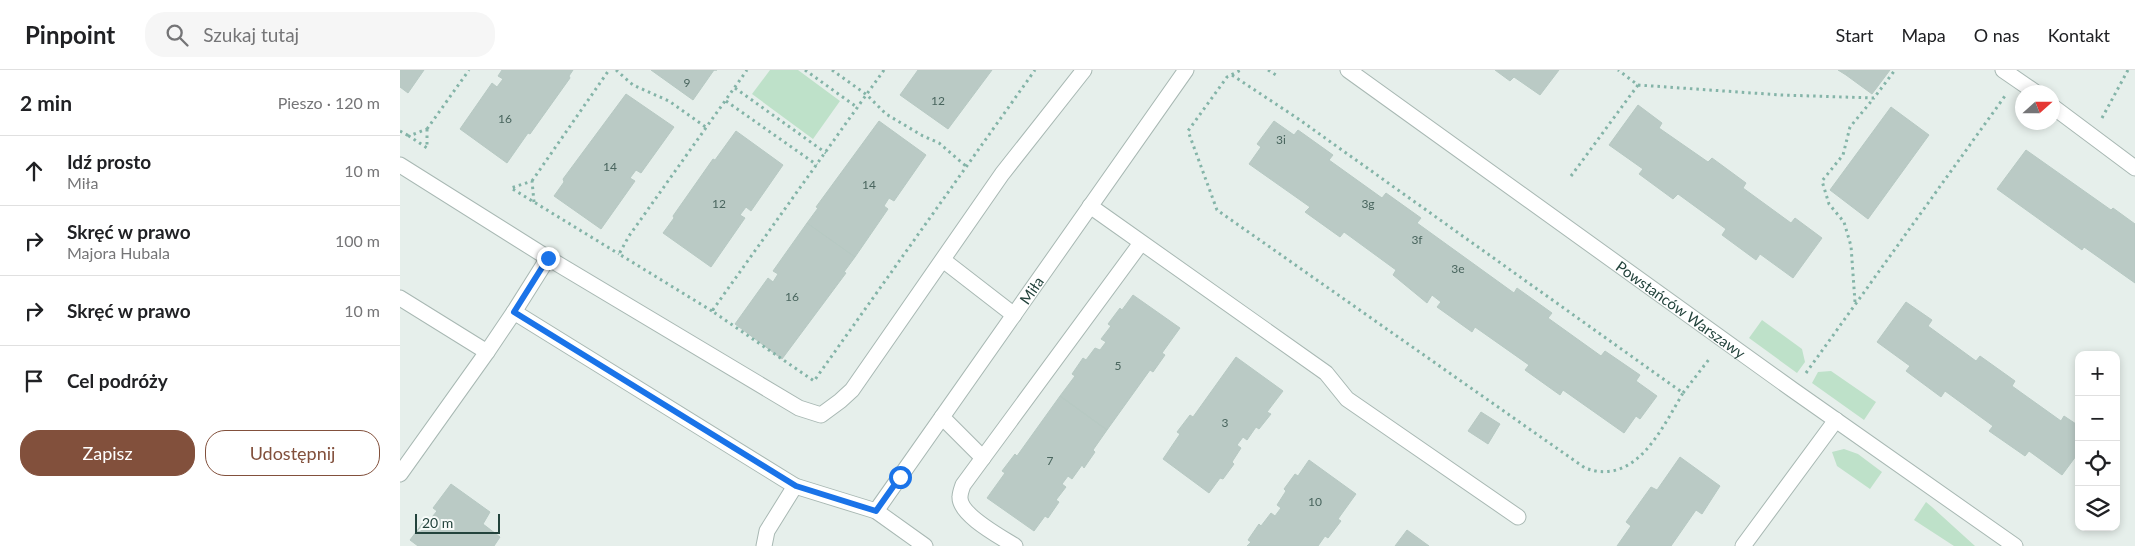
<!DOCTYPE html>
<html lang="pl">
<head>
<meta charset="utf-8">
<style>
  body { margin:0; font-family:Lato,sans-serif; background:#f6f6f6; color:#202124 }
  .controls { position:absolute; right:15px; bottom:15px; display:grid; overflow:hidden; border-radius:10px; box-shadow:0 2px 8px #0003 }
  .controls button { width:45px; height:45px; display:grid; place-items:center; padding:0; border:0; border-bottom:1px solid #e0e0e0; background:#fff; color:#202124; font:25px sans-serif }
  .compass { position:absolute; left:1615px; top:15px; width:45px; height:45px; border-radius:50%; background:#fff; box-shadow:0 2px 8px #0003; rotate:69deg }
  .scale { position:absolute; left:15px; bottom:12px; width:85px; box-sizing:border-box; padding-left:5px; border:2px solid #23433c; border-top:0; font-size:14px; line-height:18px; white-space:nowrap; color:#23433c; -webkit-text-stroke:4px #f7fbf9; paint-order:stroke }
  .stop { position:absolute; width:15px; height:15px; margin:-11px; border:4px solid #1a73e8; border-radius:50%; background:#fff }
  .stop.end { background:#1a73e8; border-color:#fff; box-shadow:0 1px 5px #0008 }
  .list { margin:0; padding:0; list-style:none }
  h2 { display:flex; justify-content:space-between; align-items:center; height:65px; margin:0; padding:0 20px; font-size:21px }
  h2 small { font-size:16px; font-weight:400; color:#757577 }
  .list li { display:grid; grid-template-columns:32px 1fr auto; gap:15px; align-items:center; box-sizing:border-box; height:70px; padding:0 20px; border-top:1px solid #e0e0e0 }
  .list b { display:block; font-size:19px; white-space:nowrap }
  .list p { margin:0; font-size:16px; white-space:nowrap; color:#757577 }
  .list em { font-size:16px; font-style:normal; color:#757577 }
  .actions { display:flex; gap:10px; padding:15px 20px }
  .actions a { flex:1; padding:11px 0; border:1px solid #82503c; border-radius:20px; text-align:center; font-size:18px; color:#82503c }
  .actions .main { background:#82503c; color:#fff }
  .icon { flex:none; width:28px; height:28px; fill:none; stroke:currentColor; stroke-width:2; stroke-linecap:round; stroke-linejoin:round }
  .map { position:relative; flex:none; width:1735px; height:476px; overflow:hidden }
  header { display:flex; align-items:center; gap:30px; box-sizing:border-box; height:70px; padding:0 25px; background:#fff; border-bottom:1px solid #e0e0e0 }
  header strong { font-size:24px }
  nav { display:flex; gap:28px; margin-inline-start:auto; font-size:18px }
  .search { width:350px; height:45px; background:#f6f6f6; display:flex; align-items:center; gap:12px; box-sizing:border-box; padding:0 18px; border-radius:20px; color:#757577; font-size:19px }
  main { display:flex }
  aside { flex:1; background:#fff }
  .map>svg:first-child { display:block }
</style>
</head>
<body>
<header>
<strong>Pinpoint</strong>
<div class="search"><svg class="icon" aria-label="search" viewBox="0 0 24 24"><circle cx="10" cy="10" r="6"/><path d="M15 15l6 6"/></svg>Szukaj tutaj</div>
<nav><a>Start</a><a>Mapa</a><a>O nas</a><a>Kontakt</a></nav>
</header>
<main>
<aside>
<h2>2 min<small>Pieszo · 120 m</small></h2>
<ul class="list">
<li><svg class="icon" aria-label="ahead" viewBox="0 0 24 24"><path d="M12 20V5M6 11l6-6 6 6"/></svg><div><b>Idź prosto</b><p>Miła</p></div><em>10 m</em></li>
<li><svg class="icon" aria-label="right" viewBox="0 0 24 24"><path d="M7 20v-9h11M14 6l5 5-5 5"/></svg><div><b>Skręć w prawo</b><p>Majora Hubala</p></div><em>100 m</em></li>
<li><svg class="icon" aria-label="right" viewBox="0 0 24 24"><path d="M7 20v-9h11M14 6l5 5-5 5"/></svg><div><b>Skręć w prawo</b></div><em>10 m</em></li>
<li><svg class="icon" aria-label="arrive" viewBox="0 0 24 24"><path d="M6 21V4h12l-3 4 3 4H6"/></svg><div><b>Cel podróży</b></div></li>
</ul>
<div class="actions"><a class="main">Zapisz</a><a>Udostępnij</a></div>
</aside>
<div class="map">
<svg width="1735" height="476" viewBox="0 0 1735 476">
  <rect width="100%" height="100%" fill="#e6efeb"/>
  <path fill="#bee1c9" d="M370,0h28l42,31 -27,38 -61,-45z
    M1362,250l40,29 3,13 -8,11 -48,-35z
    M1431,301l45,31 -12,18 -52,-37 6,-11z
    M1444,379l14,5 24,18 -12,17 -33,-23 -5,-14z
    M1526,432l6,5 43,39h-21l-40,-26z"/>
  <path fill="#bacac5" stroke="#b7c9c3" d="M0,0h24l-16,23 -8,-6z
    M102,0h71l-4,6 1,2 -40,56 -2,-1 -21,30 -47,-34 32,-46 5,4 6,-8 -5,-3z
    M251,0h66h-3l-21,30z
    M518,0h74l-44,59 -48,-34z
    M1095,0h64l-19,25 -26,-18 -4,4z
    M1438,0h12l-4,5z
    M1450,0h40l-18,24 -26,-19z
    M226,24l48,33 -33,46 -5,-3 -6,8 5,3 -34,48 -47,-33 10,-14 -1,-3z
    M1238,35l24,18 -3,5 49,34 4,-4 34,25 -3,5 48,35 4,-5 27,20 -29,40 -33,-24 -4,6 -34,-25 4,-6 -48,-35 -5,5 -34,-25 4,-5 -34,-24z
    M1491,37l38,28 -61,84 -38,-29z
    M479,51l47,34 -32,46 -5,-3 -5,8 4,3 -33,48 -48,-34 11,-15 -2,-1z
    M874,51l20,14 4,-5 35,25 -4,5 53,38 4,-5 35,25 -4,5 97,70 3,-5 35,25 -4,5 53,38 4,-5 35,24 -4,6 21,15 -17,23 -4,-3 -12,17 -61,-43 -3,5 -35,-25 4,-5 -54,-38 -3,5 -35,-25 4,-5 -9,-7 -5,8 -34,-28 3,-5 -52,-38 -4,5 -35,-25 5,-5 -61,-43 12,-17 -4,-3z
    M336,61l47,34 -32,46 -5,-4 -6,8 5,3 -34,49 -48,-34 11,-15 -1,-2 40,-57 2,1z
    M1626,80l85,60 2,-2 22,16v59l-51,-36 -2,3 -85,-61z
    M407,153l48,34 -11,15 2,1 -64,86 -47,-35 33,-46 5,4 5,-8 -5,-3z
    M733,225l47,33 -18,25 3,2 -12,17 -3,-2 -43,60 -47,-34 15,-20 -3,-2 11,-16 3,2 9,-12 5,2 6,-8 -5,-3 10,-13 -3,-2 12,-16 2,2z
    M1506,232l26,18 -4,6 48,35 4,-5 35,25 -3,5 49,35 3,-5 15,10v26l-17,23 -33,-24 -4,5 -36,-25 4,-5 -48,-35 -4,6 -35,-26 4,-5 -33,-24z
    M836,287l47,34 -16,21 4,2 -12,15 -3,-2 -9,13 -4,-3 -6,8 4,3 -9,14 2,2 -11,15 -3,-1 -11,15 -46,-34 17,-25 -3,-2 13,-17 3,2z
    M660,326l47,34 -14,20 2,2 -9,13 -2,3 -2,-3 -10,14 -4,-3 -6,8 4,3 -10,13 3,2 -11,16 -3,-2 -11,15 -47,-33 18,-25 -3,-2 13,-17 2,2z
    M1081,342l19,12 -12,20 -20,-13z
    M1280,387l40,29 -18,28 -6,-4 -25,36h-54l14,-20 -5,-4 25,-35 6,3z
    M909,390l47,34 -18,25 3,2 -13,17 -3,-2 -7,10h-71l4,-4 -3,-2 11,-16 2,2 10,-13 4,3 6,-8 -4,-3 9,-14 -2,-2 11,-15 3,2z
    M51,414l39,28 -7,12 17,13 -6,9h-76l-8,-6 15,-20 3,2 9,-11 -4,-3z
    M1007,460l22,16h-34z"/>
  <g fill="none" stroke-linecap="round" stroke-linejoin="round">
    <g stroke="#a8b8b3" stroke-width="17">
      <g id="minor">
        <path id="s1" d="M948,0l445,320 222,156"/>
        <path d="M1603,0l32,22"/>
        <path d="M1652,36l83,62"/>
        <path d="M0,95l148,93 251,150 22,7 19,-14 12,-11 150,-216 82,-104"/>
        <path d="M690,136l236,167 21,26 171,118"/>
        <path d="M543,190l71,55"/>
        <path d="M0,228l87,54 27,-40 281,174 81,25 49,35"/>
        <path d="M114,242l34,-54"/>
        <path d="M542,347l41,41"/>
        <path d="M0,404l87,-122"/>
        <path id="s2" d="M476,441l310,-441"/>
        <path d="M364,476l3,-15 28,-45"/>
        <path d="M615,476c-14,-9 -56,-31 -55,-49 0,-4 2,-9 3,-12l178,-242"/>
        <path d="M1343,476l93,-126"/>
      </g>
    </g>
    <path stroke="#84b4a8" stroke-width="3" stroke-dasharray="2.5 4" stroke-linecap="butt" d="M216,0l17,15 36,16 38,27
      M405,0l53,38
      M432,0l35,25 19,19 37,22 16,7 28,24
      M484,0l-172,241 102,70 221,-311
      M868,0l8,5
      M832,5l65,43 386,275c-21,35 -47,94 -98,75l-368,-258 -29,-79 39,-54 14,-7
      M1238,15l143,10 93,3 21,-28
      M335,18l91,65
      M326,31l91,64
      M1702,48l26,-48
      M27,59l42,-59
      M27,59v19l-18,-12z
      M0,61l9,5
      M1171,106l67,-91 -20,-15
      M132,111l77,-111
      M134,132l-2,-21 -21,7 108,66
      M1455,232l-4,-56 -7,-24 -15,-18 -7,-23 21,-26 7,-28 24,-29
      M312,241l-93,-57 10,-18 118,-166
      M1406,303l199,-277
      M1283,323l27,-35"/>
    <use href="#minor" stroke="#fff" stroke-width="15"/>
  </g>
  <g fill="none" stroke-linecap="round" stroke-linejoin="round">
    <path stroke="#1a73e8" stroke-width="6" d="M148,188l-34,54 282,174 80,25 24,-34"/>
  </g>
  <g text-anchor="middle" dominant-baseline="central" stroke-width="5" stroke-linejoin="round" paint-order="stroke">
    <g font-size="12" fill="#49655e">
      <text x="287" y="12">9</text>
      <text x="538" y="30">12</text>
      <text x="105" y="48">16</text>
      <text x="881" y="69">3i</text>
      <text x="210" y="96">14</text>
      <text x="469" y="114">14</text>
      <text x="319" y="133">12</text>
      <text x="968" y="133">3g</text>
      <text x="1017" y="169">3f</text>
      <text x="1058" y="198">3e</text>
      <text x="392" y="226">16</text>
      <text x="718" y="295">5</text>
      <text x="825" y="352">3</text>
      <text x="650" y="390">7</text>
      <text x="915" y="431">10</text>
    </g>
    <g font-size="15" fill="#23433c" stroke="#f7fbf9">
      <text stroke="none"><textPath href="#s2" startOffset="270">Miła</textPath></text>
      <text stroke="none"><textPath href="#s1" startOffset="410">Powstańców Warszawy</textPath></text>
    </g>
  </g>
</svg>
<div class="controls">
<button>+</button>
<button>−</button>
<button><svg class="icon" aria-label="locate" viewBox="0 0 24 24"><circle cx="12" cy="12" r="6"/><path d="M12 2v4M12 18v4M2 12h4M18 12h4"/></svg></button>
<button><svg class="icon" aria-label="layers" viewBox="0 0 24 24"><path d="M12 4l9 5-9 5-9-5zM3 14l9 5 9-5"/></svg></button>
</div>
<svg class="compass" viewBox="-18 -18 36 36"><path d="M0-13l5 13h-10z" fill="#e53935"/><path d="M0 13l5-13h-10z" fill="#757577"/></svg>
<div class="scale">20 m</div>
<div class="stop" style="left:500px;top:407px"></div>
<div class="stop end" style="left:148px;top:188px"></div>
</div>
</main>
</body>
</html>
